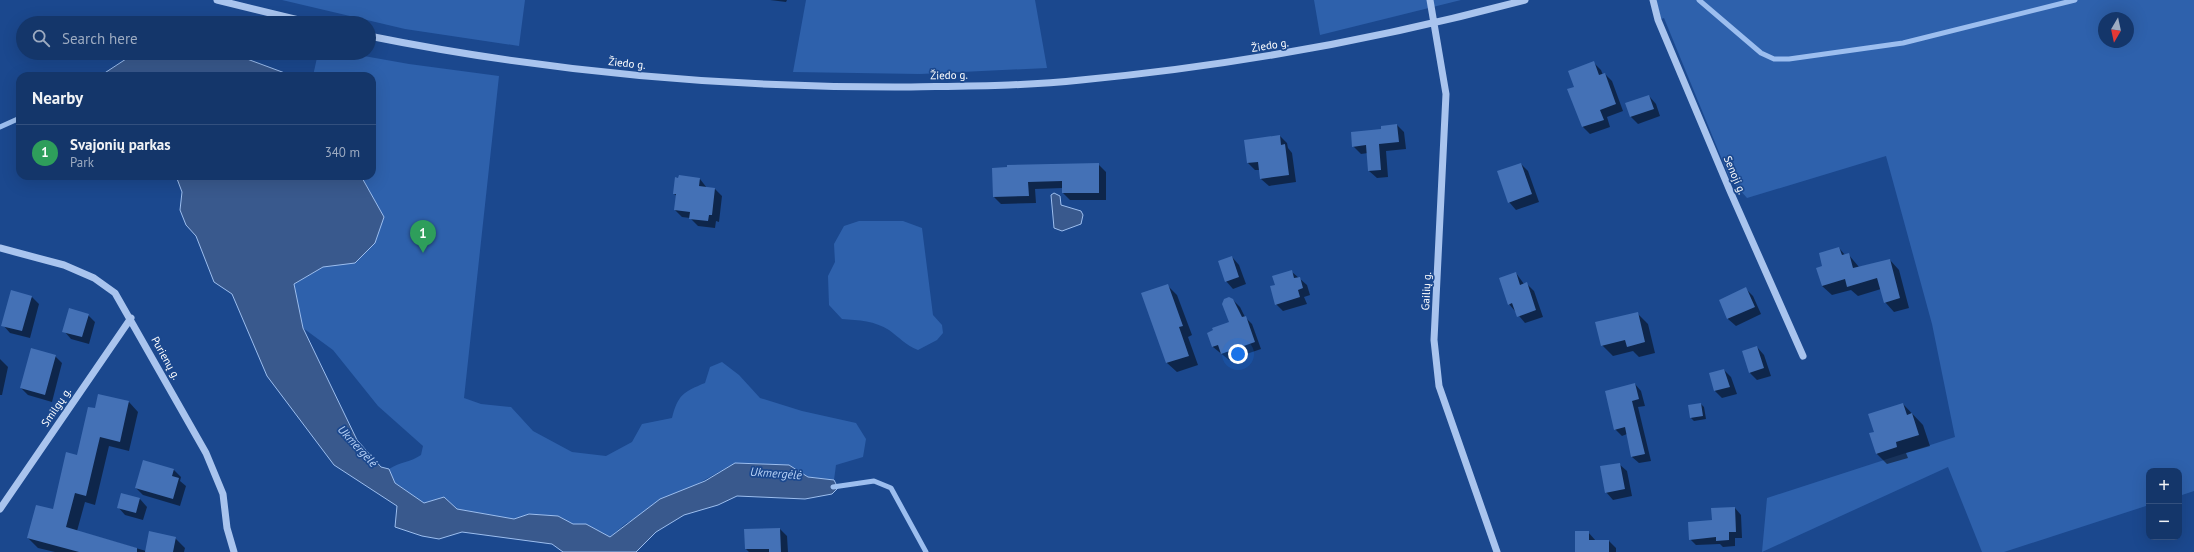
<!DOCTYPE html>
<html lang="en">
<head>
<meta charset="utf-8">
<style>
  body { margin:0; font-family:"PT Sans",sans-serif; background:#1d3e70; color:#f1f3f6 }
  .controls { position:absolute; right:12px; bottom:12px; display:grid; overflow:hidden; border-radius:8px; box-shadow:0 4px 16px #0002 }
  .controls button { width:36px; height:36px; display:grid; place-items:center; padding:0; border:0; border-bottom:1px solid #33507e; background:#14366a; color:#f1f3f6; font:20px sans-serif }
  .compass { position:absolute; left:2098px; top:12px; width:36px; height:36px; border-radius:50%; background:#14366a; box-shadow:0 4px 16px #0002; rotate:189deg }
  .you { position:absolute; left:1238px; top:354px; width:14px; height:14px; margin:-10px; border:3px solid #fff; border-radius:50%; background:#1a73e8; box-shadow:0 0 0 6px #1a73e833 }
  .badge { display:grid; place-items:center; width:26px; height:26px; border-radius:50%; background:#8bbbb9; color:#fff; font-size:13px; font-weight:700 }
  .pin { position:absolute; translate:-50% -33px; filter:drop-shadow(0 1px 2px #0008) }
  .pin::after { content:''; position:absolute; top:21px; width:14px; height:12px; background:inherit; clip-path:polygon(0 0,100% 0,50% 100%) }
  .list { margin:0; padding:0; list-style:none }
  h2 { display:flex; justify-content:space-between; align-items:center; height:52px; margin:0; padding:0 16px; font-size:17px }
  h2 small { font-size:13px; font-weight:400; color:#9dabc1 }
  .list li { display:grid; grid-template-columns:26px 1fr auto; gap:12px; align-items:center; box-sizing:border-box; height:56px; padding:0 16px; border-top:1px solid #33507e }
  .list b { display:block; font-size:15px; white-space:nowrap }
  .list p { margin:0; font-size:13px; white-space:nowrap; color:#9dabc1 }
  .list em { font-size:13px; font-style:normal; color:#9dabc1 }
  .icon { flex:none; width:22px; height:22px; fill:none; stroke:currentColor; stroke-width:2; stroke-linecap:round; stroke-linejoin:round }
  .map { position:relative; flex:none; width:2194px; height:552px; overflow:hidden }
  .search { position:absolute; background:#14366a; box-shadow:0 4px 16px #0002; left:16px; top:16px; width:360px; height:44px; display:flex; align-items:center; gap:10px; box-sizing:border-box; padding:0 14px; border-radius:22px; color:#9dabc1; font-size:15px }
  .panel { position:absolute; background:#14366a; box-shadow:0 4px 16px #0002; left:16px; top:72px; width:360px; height:108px; border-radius:12px }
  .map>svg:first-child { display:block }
</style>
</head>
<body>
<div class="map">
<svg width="2194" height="552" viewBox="0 0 2194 552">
  <rect width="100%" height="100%" fill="#1b488e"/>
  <path fill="#2e61ac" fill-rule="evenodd" d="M282,0h243l-6,46 -114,-17z
    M806,0h229l12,68 -127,6 -127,-2z
    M1314,0h147l-141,35z
    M1656,0h538v491l-15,5v-25h-30v34l-145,47h-22l-34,-85 -186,85 5,-54 188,-61 -23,-113 -46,-168 -139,42 -17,-19 -66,-161 -3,1zM2104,18h24v24h-24z
    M318,53h29l62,11 90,12 -35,322 17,6 30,3 22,24 39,21 34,4 26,-14 10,-18 30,-6c6,-23 11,-26 33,-35l5,-16 12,-5 17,13 21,23 42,13 54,12 10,16 -3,18 -27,8 -2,15 -26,-3 -19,-12 -54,-2 -110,61 -15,13 -24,-13h-13l-15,-8 -29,-2 -15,5 -57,-10 -13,-12 -20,6 -30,-20 -5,-14c11,-7 22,-7 32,-14l2,-9 -45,-40 -45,-56 -30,-22 -9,-44 29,-17 32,-5 6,-86h11v-100h-59z
    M859,221h44l19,7 11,87 9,10 1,8 -6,7 -19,10c-13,-5 -19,-13 -29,-20 -14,-9 -30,-10 -47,-11l-13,-14 -1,-29 7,-14 -1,-18 10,-18z"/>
  <path fill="#39598d" stroke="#9cbeef" d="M176,53l71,6 46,17h-193l26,-17z
    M176,176h185l23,41 -9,26 -20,20 -32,4 -29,17 9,44 54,112 24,27 8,2 6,14 29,20 20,-6 13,12 57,10 15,-5 29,2 15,8h13l24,13 50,-38 45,-18 30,-18 54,2 19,12 26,3 4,8 -6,6 -27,5 -68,-3 -19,9 -34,10 -28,17 -20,20h-73l-11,-8 -90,-12 -23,7 -17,-3 -27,-9 2,-21 -63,-41 -67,-89 -35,-82 -18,-12 -18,-46 -10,-11 -6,-15 2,-18z
    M1054,193l6,3 1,9 20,6 2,4 -2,9 -19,7 -8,-3 -3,-33z"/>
  <path fill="#0007" d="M770,0h17l-1,2z
    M1594,63l7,7 2,5 2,-1 7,7 11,30 -16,6 3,10 -20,7 -7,-7 -8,-40z
    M1649,96l7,8 4,12 -22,8 -8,-8z
    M1397,125l7,7 2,17 -20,2 2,26 -11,1 -8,-7 -1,-18 -7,1 -8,-8 29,-16z
    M1280,136l7,7 1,5 4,5 4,29 -27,4 -8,-7 -1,-9h-5l-7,-7 -3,-22z
    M1098,164l8,8v28h-36l-7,-7v-5l-28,1 1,14 -35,1 -7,-7 -1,-28z
    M1521,164l7,7 11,31 -23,8 -7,-8z
    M700,179l7,9 8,1 7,7 -3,26 -3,-1 -1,7 -17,-2 -8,-8 -8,-1 -7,-7 2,-14 -3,-2z
    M1839,248l6,7 3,-1 11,13 31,-7 9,10 10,38 -15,4 -9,-10 -4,-13 -23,7 -7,-6 -19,5 -10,-9 2,-20z
    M1232,257l7,8 7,19 -13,5 -7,-8z
    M1292,272l15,13 3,10 -6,2 3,7 -24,7 -7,-7v-18z
    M1516,273l8,11h3l7,7 9,26 -18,6 -16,-19z
    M1167,285l10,10 15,40 -4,2 10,28 -21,7 -10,-9 -25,-69z
    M1746,289l7,7 8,18 -25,12 -8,-7 -8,-19z
    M32,297l7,7 -9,34 -20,-5 -7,-8z
    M1233,300l7,7 5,10 7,7 9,25 -32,11 -16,-13 -5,-14 23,-11z
    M1637,313l11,11 7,29 -16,4 -6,-6 -20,5 -11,-11z
    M88,315l7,7 -6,22 -18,-5 -7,-8z
    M1757,347l7,8 7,21 -14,4 -7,-7 -7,-21z
    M55,356l7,7 -10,39 -24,-7 -7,-7z
    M0,359l8,8 -6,28h-2z
    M1724,370l7,7 6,17 -15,4 -7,-7 -5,-17z
    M1635,384l6,7 4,15 -7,1 13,54 -12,2 -7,-6 -5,-23 -5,2 -7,-7z
    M129,402l9,10 -9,39 -20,-5 -14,59 -10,-3 -8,29 69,20 29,-13 10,10 -1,4h-129l-17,-4 -10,-10 26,-28 24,-54 18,-46z
    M1701,404l3,3 2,12 -12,2 -3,-3z
    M1903,404l20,21 7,21 -24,7 2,5 -21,6 -11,-11 -1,-20z
    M144,461l30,9 7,7 -1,4 6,5 -6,20 -37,-11 -7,-7z
    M1619,464l8,7 5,25 -19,4 -7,-8z
    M122,494l18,5 7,8 -4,13 -18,-5 -7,-8z
    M1735,508l6,7 1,23h-7v8l-12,1 -3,-3 -24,1 -6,-6 23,-18z
    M780,529l7,7 1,16h-39l-3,-3 -1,-19z
    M1588,532l8,9h13l7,7v4h-40z"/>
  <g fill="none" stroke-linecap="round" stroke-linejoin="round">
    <path stroke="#9cbeef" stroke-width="5" d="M1699,0l62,53 13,6h15l114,-16 172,-43
      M0,127l20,-9
      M833,487l41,-6 17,7 35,64"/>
  </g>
  <path fill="#4471b6" d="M1594,61l5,14 6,-2 11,31 -16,6 4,10 -22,7 -15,-38 7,-2 -6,-16z
    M1649,95l5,14 -24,8 -5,-14z
    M1397,124l2,18 -20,2 2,26 -13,1 -2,-26 -14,2 -1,-15 30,-3v-3z
    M1280,135l1,10 4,-1 4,31 -29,4 -2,-17 -11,1 -3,-23z
    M1099,163v30h-37v-12l-34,1 1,14 -36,1 -1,-29 15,-1v-2z
    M1521,163l11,31 -24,9 -11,-32z
    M679,175l21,3 -1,8 16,2 -3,27h-3l-1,6 -19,-2 1,-7 -16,-2 2,-16h-3l2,-17 3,1z
    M1839,247l3,8 7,-2 4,15 37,-9 10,39 -16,5 -7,-25 -30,9 -2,-8 -23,7 -6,-18 6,-2 -3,-13z
    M1232,256l7,21 -14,5 -7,-21z
    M1292,270l2,8 6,-1 3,11 -5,2 2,7 -25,8 -5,-19 5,-1 -3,-9z
    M1516,272l4,13 7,-3 9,28 -19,7 -5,-14 -4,2 -9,-27z
    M1168,284l15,42 -4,1 10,29 -23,7 -25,-70z
    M1746,287l9,20 -28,12 -8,-19z
    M11,290l21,6 -10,35 -21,-5z
    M1229,297l4,2 9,18 4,-1 9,26 -34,12 -3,-9 -6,2 -5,-14 6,-3 -1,-2 17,-6 -7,-18 2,-5z
    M69,308l20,6 -7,23 -20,-5z
    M1638,312l7,30 -18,5 -2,-7 -24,6 -6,-24z
    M1757,346l7,22 -15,5 -7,-22z
    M31,348l25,7 -11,40 -25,-7z
    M1724,369l6,18 -16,4 -5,-18z
    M1635,383l4,16 -7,2 13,53 -14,3 -6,-30 -11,3 -9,-39z
    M98,394l31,7 -9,41 -20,-5 -14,59 -11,-3 -9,34 71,21v4h-58l-52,-14 9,-33 17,4 13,-57 11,3 11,-48 7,1z
    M1701,403l2,13 -13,2 -2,-13z
    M1903,403l4,12 5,-2 7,22 -23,7 1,5 -21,7 -7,-21 5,-1 -6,-18z
    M143,460l31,9 -2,7 7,2 -6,21 -38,-11z
    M1620,463l5,26 -20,4 -5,-27z
    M121,493l19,5 -4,15 -19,-5z
    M1735,507l1,25h-7v8l-13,1v-4l-27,3 -1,-18 24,-2 -1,-12z
    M780,528l1,24h-12v-3h-24l-1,-20z
    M149,531l27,6 -3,15h-28z
    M1575,531h14v9h20v12h-34z"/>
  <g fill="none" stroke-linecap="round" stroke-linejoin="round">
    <path stroke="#a9c4ee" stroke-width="7" d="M217,0l94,23
      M1430,0l16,94 -12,246 5,46 58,166
      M1653,0l5,20 72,171 73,165
      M369,36c178,36 361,52 542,51 57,-1 114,-1 170,-7 150,-14 298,-41 444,-80
      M0,248l64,17 30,13 21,15 91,160 17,41 4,34 7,24
      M0,509l131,-191"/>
  </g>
  <g text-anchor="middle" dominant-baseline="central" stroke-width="3.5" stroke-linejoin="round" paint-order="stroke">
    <g font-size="11" fill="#fff" stroke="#1b488e">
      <text transform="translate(1270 45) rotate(-9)">Žiedo g.</text>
      <text transform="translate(627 63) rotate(6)">Žiedo g.</text>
      <text transform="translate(949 75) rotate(-1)">Žiedo g.</text>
      <text transform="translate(1735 175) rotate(67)">Senoji g.</text>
      <text transform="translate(1426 291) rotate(-87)">Gailių g.</text>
      <text transform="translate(166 358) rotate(61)">Purienų g.</text>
      <text transform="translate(56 407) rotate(-56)">Smilgų g.</text>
    </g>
    <g font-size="12" font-style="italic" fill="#b4cff5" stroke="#1b488e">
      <text transform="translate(358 446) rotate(47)">Ukmergėlė</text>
      <text transform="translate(776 473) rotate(4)">Ukmergėlė</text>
    </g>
  </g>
</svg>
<div class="controls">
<button>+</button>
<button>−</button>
</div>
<svg class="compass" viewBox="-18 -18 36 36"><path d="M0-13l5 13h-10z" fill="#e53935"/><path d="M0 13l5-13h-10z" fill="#9dabc1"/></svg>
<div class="you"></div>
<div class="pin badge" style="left:423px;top:253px;background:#2e9e5b">1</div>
<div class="search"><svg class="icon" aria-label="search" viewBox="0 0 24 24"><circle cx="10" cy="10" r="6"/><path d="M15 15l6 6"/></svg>Search here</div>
<section class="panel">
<h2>Nearby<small></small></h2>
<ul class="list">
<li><span class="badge" style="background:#2e9e5b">1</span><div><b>Svajonių parkas</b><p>Park</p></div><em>340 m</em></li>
</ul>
</section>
</div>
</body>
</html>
